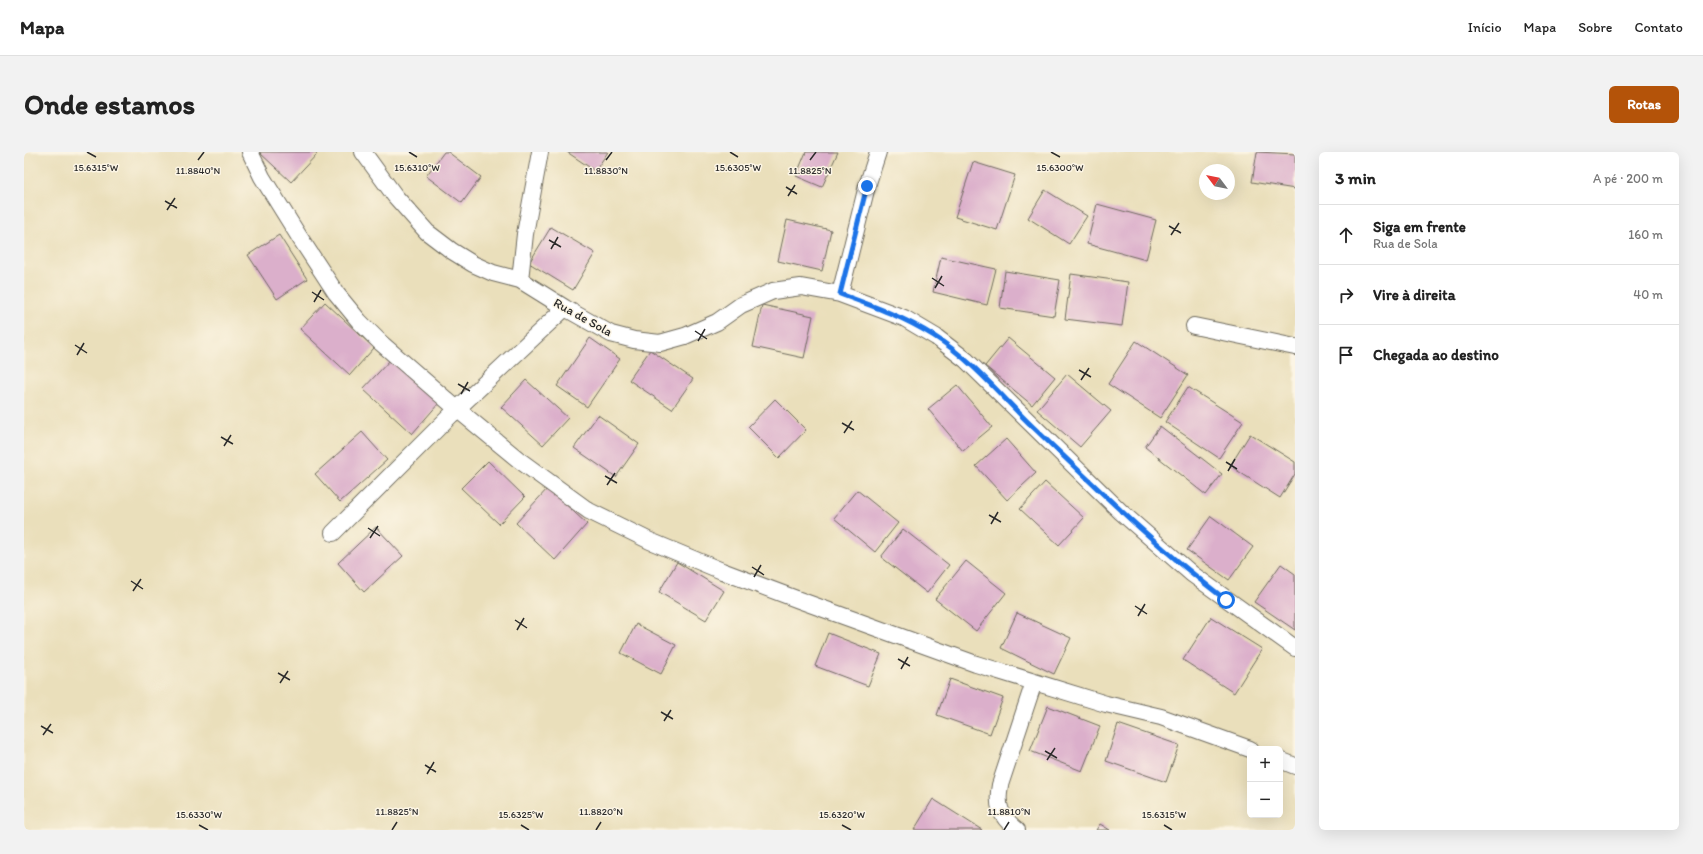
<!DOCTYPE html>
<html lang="pt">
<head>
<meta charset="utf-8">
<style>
  body { margin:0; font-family:Itim,sans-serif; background:#f2f2f2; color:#222 }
  .controls { position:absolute; right:12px; bottom:12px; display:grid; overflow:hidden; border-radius:6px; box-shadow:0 4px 16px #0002 }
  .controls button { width:36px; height:36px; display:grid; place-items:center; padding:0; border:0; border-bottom:1px solid #e0e0e0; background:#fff; color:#222; font:20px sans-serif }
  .compass { position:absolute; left:1175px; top:12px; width:36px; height:36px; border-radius:50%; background:#fff; box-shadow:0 4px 16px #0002; rotate:302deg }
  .stop { position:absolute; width:12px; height:12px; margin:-9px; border:3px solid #1a73e8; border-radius:50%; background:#fff }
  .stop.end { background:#1a73e8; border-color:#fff; box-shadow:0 1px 4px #0008 }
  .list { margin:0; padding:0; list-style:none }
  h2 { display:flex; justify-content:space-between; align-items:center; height:52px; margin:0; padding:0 16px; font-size:17px }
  h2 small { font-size:13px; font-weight:400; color:#767676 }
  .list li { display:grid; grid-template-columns:26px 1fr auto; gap:12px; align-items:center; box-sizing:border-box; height:60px; padding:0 16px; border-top:1px solid #e0e0e0 }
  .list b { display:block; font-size:15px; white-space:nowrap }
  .list p { margin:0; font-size:13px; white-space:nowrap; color:#767676 }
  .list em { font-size:13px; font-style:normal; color:#767676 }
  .icon { flex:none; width:22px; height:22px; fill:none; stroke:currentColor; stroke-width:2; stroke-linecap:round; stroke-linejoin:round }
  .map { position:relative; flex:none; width:1271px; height:678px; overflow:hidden; border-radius:6px }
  header { display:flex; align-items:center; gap:24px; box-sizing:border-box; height:56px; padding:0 20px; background:#fff; border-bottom:1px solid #e0e0e0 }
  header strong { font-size:19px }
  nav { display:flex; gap:22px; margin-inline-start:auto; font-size:14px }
  .intro { display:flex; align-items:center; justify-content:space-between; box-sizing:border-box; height:96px; padding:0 24px }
  h1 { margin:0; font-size:28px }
  .button { padding:10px 18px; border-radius:6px; background:#b45309; color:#fff; font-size:14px; font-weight:700 }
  main { display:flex; gap:24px; padding:0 24px }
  aside { flex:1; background:#fff; border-radius:6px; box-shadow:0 4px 16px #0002 }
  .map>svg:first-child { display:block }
</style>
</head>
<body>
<header>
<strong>Mapa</strong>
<nav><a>Início</a><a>Mapa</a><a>Sobre</a><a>Contato</a></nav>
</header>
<div class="intro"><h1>Onde estamos</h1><a class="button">Rotas</a></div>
<main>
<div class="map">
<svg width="1271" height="678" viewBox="0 0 1271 678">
  <rect width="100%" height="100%" fill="#fcf5e5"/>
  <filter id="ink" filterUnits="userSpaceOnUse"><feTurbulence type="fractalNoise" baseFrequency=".025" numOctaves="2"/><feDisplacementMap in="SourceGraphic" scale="8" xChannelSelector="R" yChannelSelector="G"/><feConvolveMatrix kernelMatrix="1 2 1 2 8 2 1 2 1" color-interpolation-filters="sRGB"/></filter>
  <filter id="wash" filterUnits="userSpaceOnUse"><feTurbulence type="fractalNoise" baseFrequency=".012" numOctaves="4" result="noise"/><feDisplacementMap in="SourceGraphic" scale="16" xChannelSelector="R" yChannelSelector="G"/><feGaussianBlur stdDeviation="0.9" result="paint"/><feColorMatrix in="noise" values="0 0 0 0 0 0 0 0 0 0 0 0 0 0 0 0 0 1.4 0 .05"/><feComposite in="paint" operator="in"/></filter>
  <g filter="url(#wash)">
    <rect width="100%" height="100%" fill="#eadfbb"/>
    <g id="blocks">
      <path fill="#dbafcb" d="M235,0h56l2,2 -26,28z
        M420,0h4l33,25 -19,26 -36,-27z
        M543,0h41l-13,19z
        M782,0h32l-16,35 -26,-11z
        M1233,0l38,2v35l-43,-7z
        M949,10l42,13 -18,55 -42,-13z
        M1021,38l42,26 -18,28 -41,-26z
        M1073,52l59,16 -10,40 -59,-16z
        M763,68l44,10 -9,41 -44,-10z
        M527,75l44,26 -22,37 -44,-27z
        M255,83l28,44 -30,20 -29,-44z
        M917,105l55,12 -9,36 -54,-13z
        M981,119l55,9 -6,36 -54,-8z
        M1047,122l57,8 -6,44 -57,-7z
        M301,150l49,46 -24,27 -50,-46z
        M738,153l51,11 -9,42 -51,-11z
        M566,186l30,21 -33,48 -30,-21z
        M984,186l47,39 -23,28 -47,-39z
        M1112,189l52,34 -28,43 -52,-34z
        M626,198l43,29 -21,30 -43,-29z
        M367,207l48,44 -27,31 -49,-45z
        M1043,222l44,37 -31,36 -43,-37z
        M502,228l42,38 -25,27 -42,-38z
        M933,233l35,42 -29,24 -35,-42z
        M1164,235l55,35 -24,36 -54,-36z
        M751,247l31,31 -27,28 -31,-31z
        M574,263l41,29 -23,33 -42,-29z
        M1136,274l62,48 -16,21 -61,-48z
        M338,280l25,28 -47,42 -25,-28z
        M1226,282l45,28v12l-15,24 -50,-32z
        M982,287l30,34 -29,27 -31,-34z
        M464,309l37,36 -26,27 -38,-36z
        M1021,330l39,36 -25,27 -39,-36z
        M524,336l39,36 -32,36 -39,-37z
        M833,338l41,33 -23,29 -41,-34z
        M1187,364l42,31 -24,33 -42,-30z
        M352,375l27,29 -39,36 -26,-29z
        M879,377l46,36 -22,28 -46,-36z
        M942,409l40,32 -30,38 -41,-32z
        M653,410l47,29 -18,29 -47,-28z
        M1257,412l14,10v56l-41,-28z
        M993,461l54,25 -17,36 -53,-26z
        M1187,465l51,32 -28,44 -51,-33z
        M612,472l40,21 -15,29 -40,-21z
        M804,481l53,21 -13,32 -53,-20z
        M926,527l53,19 -13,36 -53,-19z
        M1024,554l52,20 -18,45 -52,-20z
        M1094,572l61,21 -13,37 -60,-21z
        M909,647l49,31h-68z
        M1076,672l10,6h-14z"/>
    </g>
  </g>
  <g filter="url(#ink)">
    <use href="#blocks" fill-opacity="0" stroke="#6e6a5d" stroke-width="1"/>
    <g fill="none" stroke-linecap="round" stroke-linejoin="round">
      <g stroke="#6e6a5d" stroke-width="18">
        <path id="street" d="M226,0l12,25 38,61 36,55 23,28 22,22 76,66 62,51 70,51 61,30 72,30 77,29 177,64 130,40 55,13 89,32
          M339,0l32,44 32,36 25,19 21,13 20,9 27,7 45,28 46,26 23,6 26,3 25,-7 32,-14 24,-17 32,-14 28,-4 39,7 64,24 32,19 30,23 155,152 71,62 103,74
          M496,128l5,-46 15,-82
          M816,142l27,-108 11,-34
          M1170,174l101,21
          M309,381l124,-124 108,-101
          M1256,608l15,6
          M993,678c-17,-14 -21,-24 -17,-45l34,-103"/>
      </g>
      <use href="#street" stroke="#fff" stroke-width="16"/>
    </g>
  </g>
  <g fill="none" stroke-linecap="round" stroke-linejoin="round" filter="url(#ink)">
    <path stroke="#1a73e8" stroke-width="5" d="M843,34l-27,108c33,12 64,23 94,42 38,24 66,59 98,90 63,60 124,121 194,174"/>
  </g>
  <path fill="none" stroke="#2b2b2b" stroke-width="1.5" d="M63,0l9,5M385,0l8,5M706,0l8,5M1027,0l9,5M174,8l6,-8M582,8l6,-8M786,8l6,-8M762,35l11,7M764,44l7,-11M141,49l12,7M143,58l8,-12M1145,74l12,7M1147,83l8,-12M525,88l12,7M527,97l7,-12M908,126l12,8M911,136l7,-12M288,140l12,8M290,150l7,-12M671,179l12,8M674,189l7,-12M51,193l12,8M53,203l7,-12M1055,218l12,7M1057,228l8,-12M434,232l12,7M437,242l7,-12M818,271l12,7M820,281l8,-12M197,285l12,7M200,294l7,-11M1202,310l11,7M1204,319l7,-12M581,324l12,7M583,333l8,-12M965,363l12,7M967,372l7,-12M344,376l12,8M346,386l8,-12M728,415l12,8M730,425l7,-12M107,429l12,8M109,439l8,-12M1111,454l12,8M1114,464l7,-12M491,468l12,8M493,478l7,-12M874,507l12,7M877,517l7,-12M254,521l12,7M256,531l8,-12M637,560l12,7M640,569l7,-11M17,574l12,7M19,583l8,-11M1021,599l12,7M1023,608l8,-12M401,613l11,7M403,622l7,-12M175,673l9,5M497,673l8,5M818,673l9,5M1140,673l8,5M368,678l5,-8M572,678l5,-8M980,678l5,-8"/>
  <g text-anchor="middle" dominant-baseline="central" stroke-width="3" stroke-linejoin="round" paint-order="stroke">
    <g font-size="13" fill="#2b2b2b" stroke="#fcf5e5">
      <text transform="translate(559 165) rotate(29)">Rua de Sola</text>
    </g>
  </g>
  <g font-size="10" text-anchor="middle" fill="#2b2b2b" stroke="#fcf5e5" stroke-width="3" stroke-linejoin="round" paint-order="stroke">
    <text x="393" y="19">15.6310°W</text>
    <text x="714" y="19">15.6305°W</text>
    <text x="1036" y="19">15.6300°W</text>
    <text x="72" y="19">15.6315°W</text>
    <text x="174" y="22">11.8840°N</text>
    <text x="582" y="22">11.8830°N</text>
    <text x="786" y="22">11.8825°N</text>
    <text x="373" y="663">11.8825°N</text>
    <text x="577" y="663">11.8820°N</text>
    <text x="985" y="663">11.8810°N</text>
    <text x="175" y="666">15.6330°W</text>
    <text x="497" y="666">15.6325°W</text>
    <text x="818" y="666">15.6320°W</text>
    <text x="1140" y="666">15.6315°W</text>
  </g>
</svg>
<div class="controls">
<button>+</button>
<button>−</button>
</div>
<svg class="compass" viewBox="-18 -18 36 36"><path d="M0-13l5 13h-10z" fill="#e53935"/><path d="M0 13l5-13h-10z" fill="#767676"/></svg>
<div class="stop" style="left:1202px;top:448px"></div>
<div class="stop end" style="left:843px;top:34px"></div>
</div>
<aside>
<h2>3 min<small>A pé · 200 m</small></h2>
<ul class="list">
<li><svg class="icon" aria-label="ahead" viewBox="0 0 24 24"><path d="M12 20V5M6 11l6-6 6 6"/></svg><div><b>Siga em frente</b><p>Rua de Sola</p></div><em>160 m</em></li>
<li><svg class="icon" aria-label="right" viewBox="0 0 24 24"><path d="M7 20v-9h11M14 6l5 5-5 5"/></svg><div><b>Vire à direita</b></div><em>40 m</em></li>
<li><svg class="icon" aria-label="arrive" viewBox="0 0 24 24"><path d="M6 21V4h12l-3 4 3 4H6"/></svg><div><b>Chegada ao destino</b></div></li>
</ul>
</aside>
</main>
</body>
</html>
